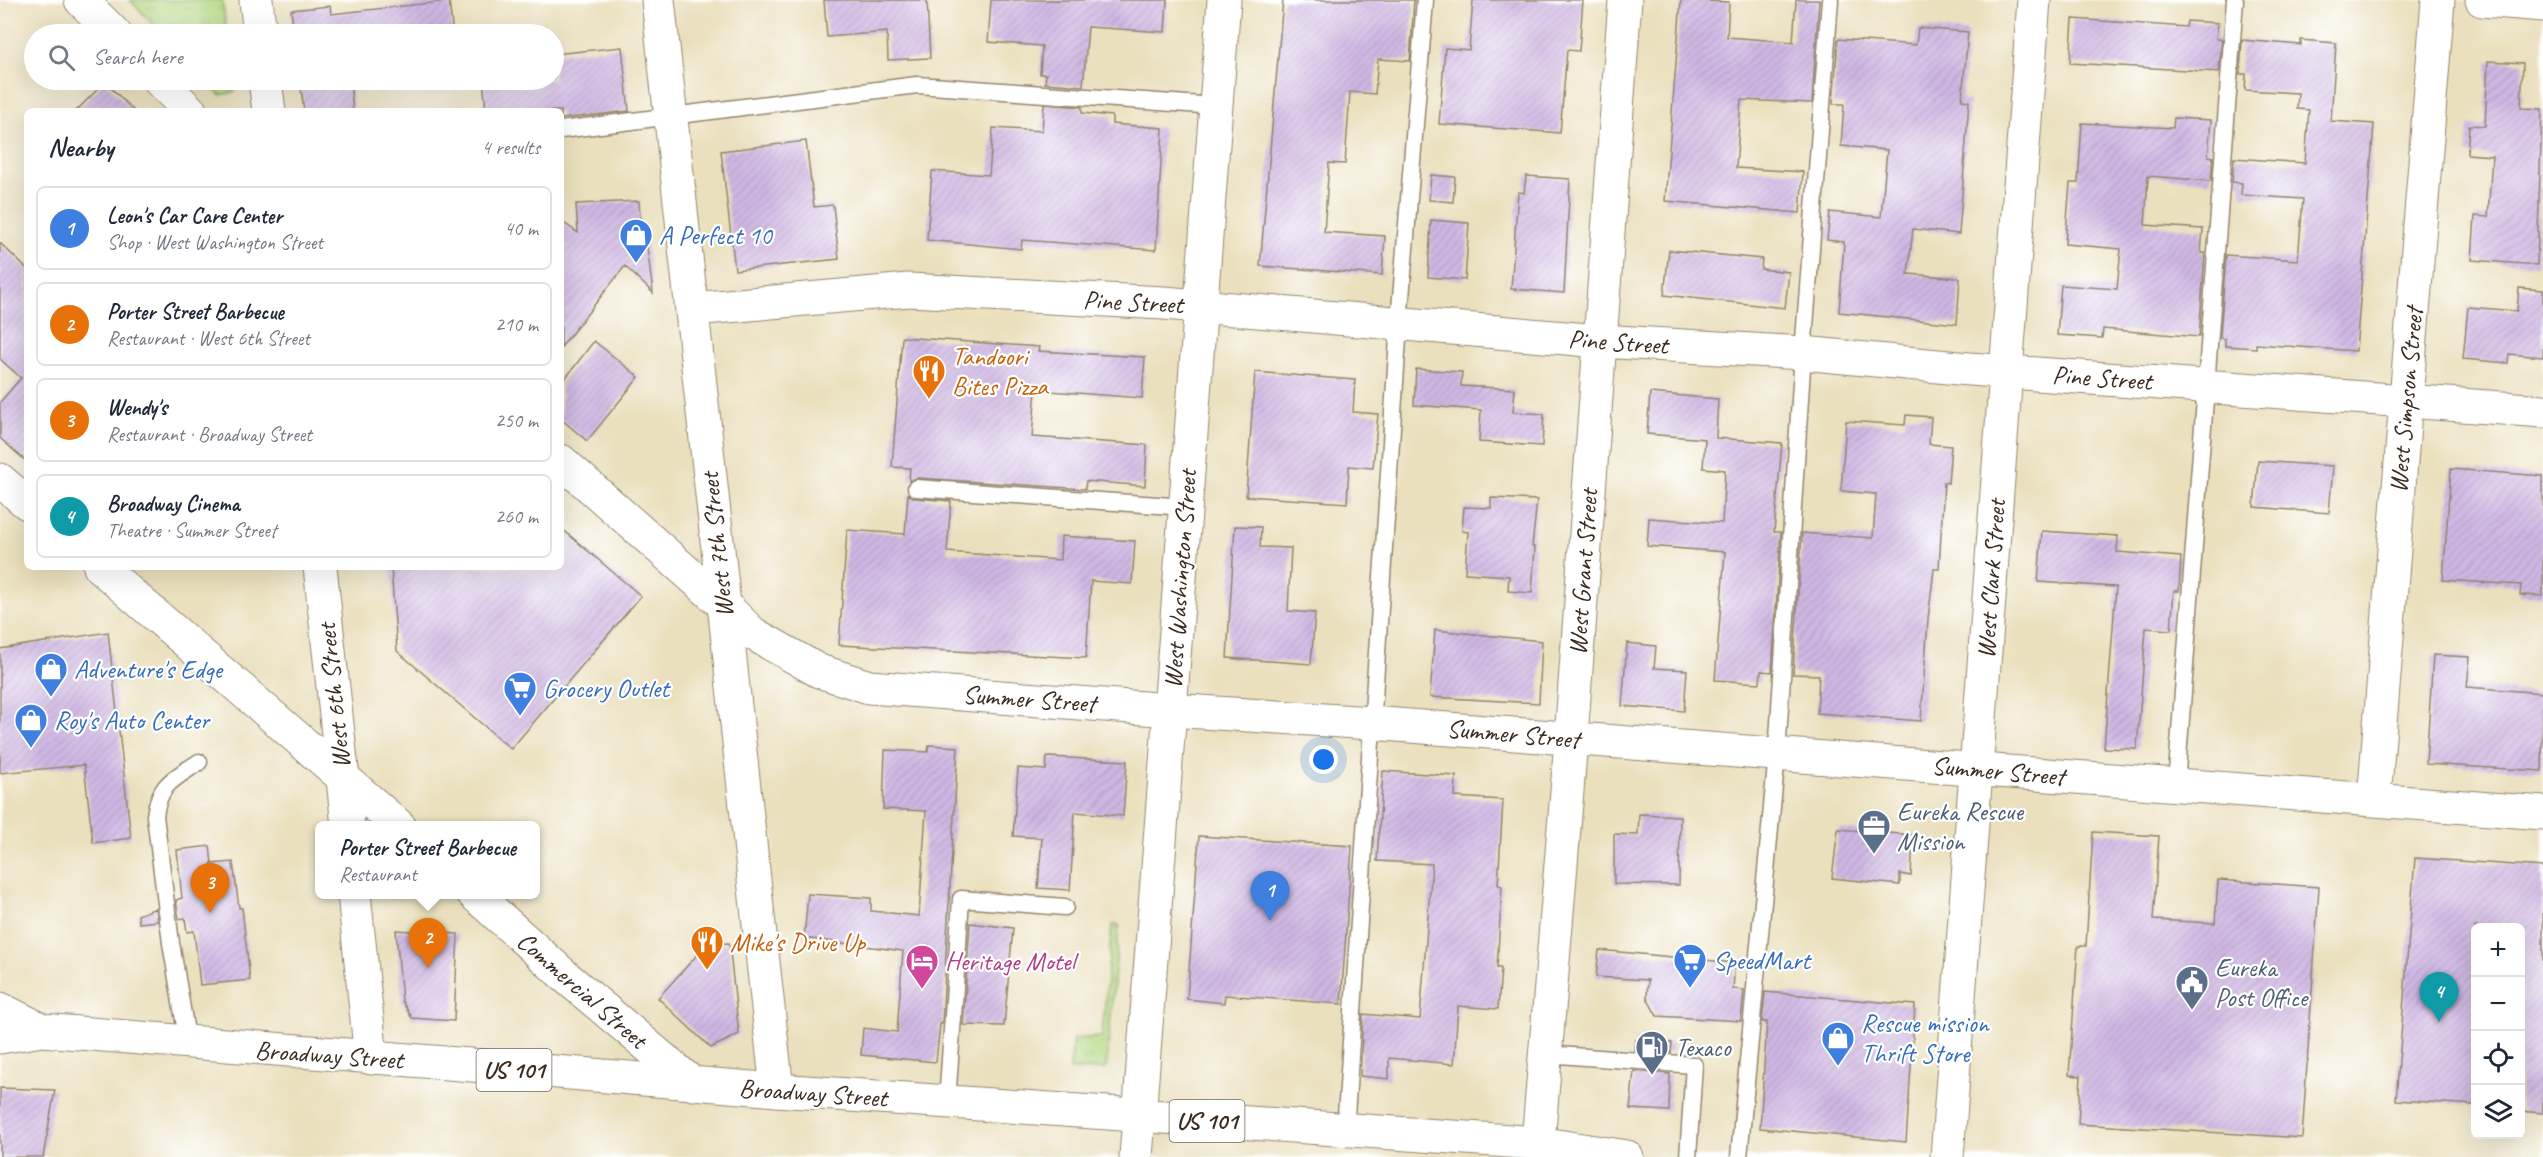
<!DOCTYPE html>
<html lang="en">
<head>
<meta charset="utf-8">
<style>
  body { margin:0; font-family:Caveat,sans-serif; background:#f6f6f7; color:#1f2937 }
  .controls { position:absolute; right:18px; bottom:18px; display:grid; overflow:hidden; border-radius:9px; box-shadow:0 6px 24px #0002 }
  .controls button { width:54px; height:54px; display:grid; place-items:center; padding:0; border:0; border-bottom:2px solid #e0e1e3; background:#fff; color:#1f2937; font:30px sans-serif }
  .you { position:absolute; left:1324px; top:760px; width:21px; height:21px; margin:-15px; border:4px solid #fff; border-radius:50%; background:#1a73e8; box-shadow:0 0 0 9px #1a73e833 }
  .badge { display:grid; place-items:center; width:39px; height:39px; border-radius:50%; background:#d1495b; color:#fff; font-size:20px; font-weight:700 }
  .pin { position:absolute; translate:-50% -50px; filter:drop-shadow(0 2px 3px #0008) }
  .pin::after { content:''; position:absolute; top:32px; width:21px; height:18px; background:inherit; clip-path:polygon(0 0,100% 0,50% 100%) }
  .popup { position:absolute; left:315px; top:821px; width:225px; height:78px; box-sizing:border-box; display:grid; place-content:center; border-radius:9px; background:#fff; filter:drop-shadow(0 2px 4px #0005); font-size:20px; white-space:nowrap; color:#747a83 }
  .popup b { font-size:22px; color:#1f2937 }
  .popup::after { content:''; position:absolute; left:50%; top:100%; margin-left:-12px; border:12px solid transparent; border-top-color:#fff }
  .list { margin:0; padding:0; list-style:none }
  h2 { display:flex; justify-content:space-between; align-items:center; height:78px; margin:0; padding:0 24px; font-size:26px }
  h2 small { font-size:20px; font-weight:400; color:#747a83 }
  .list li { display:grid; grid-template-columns:39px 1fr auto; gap:18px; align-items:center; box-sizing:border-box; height:84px; margin:0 12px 12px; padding:0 12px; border:2px solid #e0e1e3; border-radius:9px }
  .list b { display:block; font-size:22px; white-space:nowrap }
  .list p { margin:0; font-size:20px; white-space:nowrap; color:#747a83 }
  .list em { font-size:20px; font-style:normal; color:#747a83 }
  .icon { flex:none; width:33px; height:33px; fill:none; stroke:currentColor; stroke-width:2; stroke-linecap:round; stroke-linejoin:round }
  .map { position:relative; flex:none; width:2543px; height:1157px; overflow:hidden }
  .search { position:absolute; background:#fff; box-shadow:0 6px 24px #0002; left:24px; top:24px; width:540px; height:66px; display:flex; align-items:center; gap:15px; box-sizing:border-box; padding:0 21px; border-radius:33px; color:#747a83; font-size:22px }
  .panel { position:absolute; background:#fff; box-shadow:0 6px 24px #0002; left:24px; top:108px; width:540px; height:462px; border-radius:9px }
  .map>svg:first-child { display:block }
</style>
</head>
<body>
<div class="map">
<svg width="2543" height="1157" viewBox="0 0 2543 1157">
  <defs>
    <pattern id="grass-tufts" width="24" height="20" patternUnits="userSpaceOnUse" patternTransform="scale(1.5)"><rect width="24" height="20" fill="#b3d882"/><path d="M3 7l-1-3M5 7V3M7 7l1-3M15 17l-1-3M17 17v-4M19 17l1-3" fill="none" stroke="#9bba70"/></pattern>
    <pattern id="building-hatch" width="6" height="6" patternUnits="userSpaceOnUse" patternTransform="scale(1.5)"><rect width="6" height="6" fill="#cfb8e4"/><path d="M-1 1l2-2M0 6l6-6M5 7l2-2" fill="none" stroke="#b39ec3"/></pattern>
  </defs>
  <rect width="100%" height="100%" fill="#fff"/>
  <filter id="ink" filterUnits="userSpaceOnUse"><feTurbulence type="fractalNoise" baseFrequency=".0167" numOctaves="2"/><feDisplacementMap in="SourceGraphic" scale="12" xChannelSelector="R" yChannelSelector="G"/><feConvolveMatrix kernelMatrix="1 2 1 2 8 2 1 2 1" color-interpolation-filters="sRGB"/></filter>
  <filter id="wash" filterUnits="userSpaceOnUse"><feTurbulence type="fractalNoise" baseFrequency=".008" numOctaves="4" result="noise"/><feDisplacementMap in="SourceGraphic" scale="24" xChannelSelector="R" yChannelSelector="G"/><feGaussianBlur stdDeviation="1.35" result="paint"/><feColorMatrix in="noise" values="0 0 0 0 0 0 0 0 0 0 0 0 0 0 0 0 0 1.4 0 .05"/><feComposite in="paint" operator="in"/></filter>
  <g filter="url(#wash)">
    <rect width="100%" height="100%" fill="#eae0bd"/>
    <path fill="url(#grass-tufts)" stroke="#778150" stroke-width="1.5" d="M130,0h92l5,34h-64z
      M206,80h27l2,12 -15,3z
      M1112,925h7l-13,144 -36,1 3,-31 29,-2z"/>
    <g id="blocks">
      <path fill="url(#building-hatch)" d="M824,0h103l3,58 -42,2 -1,-28 -60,5z
        M991,0h176l-2,32 -77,-5 -5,59 -38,-3 1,-9h-6l2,-28 -54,-4z
        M1283,0h131l-4,61 -32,-2 -3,35 -25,-2 -5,72 -16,-1 -5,69 61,4 -3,39 -122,-9z
        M1473,0h110l-4,51 -12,-1 -7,83 -121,-9 6,-76 24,2z
        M1681,0l48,2 -2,35 66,5 3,-42h23l-7,103 -71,-3 -5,68 67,4 -3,41 -135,-12z
        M449,1l4,33h-159l-3,-24 39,-4 1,8z
        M2073,19l113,8 1,-6 31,2 -2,16h6l-3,33 -149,-9z
        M1918,28l50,4 -6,68 7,1 -10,133 -46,-5 -5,45 52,4 -3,46 -118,-12 5,-70 -17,-2 3,-28 51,5 6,-67 -46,-4 3,-42h-11l5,-65 78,6z
        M2242,40l59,5v-5l35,3 -5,78 43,3 -18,227 -100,-7v4l-31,-2v-7l-5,-1 6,-83 72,5 5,-61 -62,-4 1,-12 -10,-1 2,-24 71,5 4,-53 -12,-1 1,-16 -53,-3 1,-16h-6z
        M622,47l7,64 -68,8v-8h-75l-3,-31h71v-26z
        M2488,61l35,2 -2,45 21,1 -5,156 -65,-5 3,-44 13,1 4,-61 -25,-2 2,-29 16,1z
        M300,80h50l3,31h-49z
        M105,82l29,29h-58z
        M1044,104l38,3v6l30,3v8l51,4 -7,122 -134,-10 -1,9 -94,-9 5,-69 57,4 4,-47 49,3z
        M2174,118l37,2 -3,36 5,1 -2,24 -63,-5 -3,49 58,4 -2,24h4l-6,84 -96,-8 -1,9 -45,-3 4,-50 56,4 4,-40 -56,-5 5,-61h8l4,-60 91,5z
        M806,141l8,66 19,-2 6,54 -104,11 -14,-119z
        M1431,175l24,2 -2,25 -24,-2z
        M1526,176l44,3 -6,114 -53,-4 7,-97 6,1z
        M639,201l2,30h4l8,62 -28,-27 -64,81v-126l17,12 -2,-29z
        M1431,220l38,3 -4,57 -37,-3z
        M0,243l27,26v193l-27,-24v-36l21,-24 -21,-19z
        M1669,250l93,9 -1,10 28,3 -4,36 -121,-13z
        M2519,288l24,2v67l-34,-3 -1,9 -45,-4 5,-52 49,4z
        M902,337l137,10 -1,4 107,6 -3,41 -106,-8 -4,47 115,8 -2,41 -59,-5 -1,8 -168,-11 -8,3 1,-13 -18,-1z
        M594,341l45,36 -52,64 -26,-22v-35z
        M1416,369l46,3 -1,14 54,3 -2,23 31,2 -2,32 -63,-4 2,-32 -67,-5z
        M1255,372l100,8 -2,32 25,2 -5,54 -24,-2 -2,37 -101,-7z
        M1650,393l68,6 -2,39 66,5 -8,89h7l-9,140 -11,-1 -1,12 -45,-3 10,-128 -78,-6 2,-28 73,5 3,-53 -22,-2 2,-29 -58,-5z
        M1906,415l25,2 -2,27 22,2 -3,37 -4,-1 -5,87h-5l-6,50 -7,102 -104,-8 2,-38 -26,-1 9,-141 71,5 3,-44 -35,-3 5,-70 59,4z
        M2258,461l75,5 -4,47 -75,-6z
        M2451,469l92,7v120l-23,-1 1,-10 -78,-5z
        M908,494l7,4 36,3 -4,51 113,8 1,-24 74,5 -3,43 -41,-3 -5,77 -247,-13 8,-115 58,4z
        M1491,498l46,2 -5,47h3l-3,46 -24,-2 1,-15 -44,-3 3,-41 -6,-1 2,-24 27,1z
        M1235,526l26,1 -1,20 31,1 -3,63 27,2 -4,51 -84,-6z
        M561,528l80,68 -130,153 -114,-98 -6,-84h170z
        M2042,531l76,5 -1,16 64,5 -2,34h-5l-3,39 -25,-2 -9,121 -33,-1 12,-161 -78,-5z
        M1435,630l107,11 -3,62 -109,-6z
        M108,632l23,206 -38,5 -9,-78 -84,8v-124z
        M1627,643l29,3 -2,22 33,2 -3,41 -62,-5z
        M2433,655l37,2 -3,30 76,6 -1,78 -116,-7z
        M929,745l29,2 -16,277h-2l-4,38 -75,-7 2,-27 34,4 6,-81 -99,-13 4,-44 63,4v13l48,5 7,-105 -43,-2 2,-59 43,2z
        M1047,757l80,4 -4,55 -48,-4 -5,78 -32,-2 4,-50 -29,-2 5,-68 28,2z
        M1383,771l73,5 -1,21 48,3 -5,85 4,1 -5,82h4l-3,41 -40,-3 -4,58 -65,-6v21l-29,-3 3,-62 57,5 12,-155 -55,-3z
        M1639,814l41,2 -1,69 -65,-1v-50l24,1z
        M1838,829l75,6 -2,41 -11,-2v11l-68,-7z
        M2093,832l66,4 -6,84 62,3 3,-43 101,7 -17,251 -224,-14 3,-48 -12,-1 9,-129h8z
        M1199,836l153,10 -11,158 -116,-9 -1,8 -37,-4z
        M210,846l2,18 21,-2 6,46h3l8,72 -50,5 -6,-54 -7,1 -2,-14 -6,1 -3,-19 6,-2 -5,-48z
        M2415,858l128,9v246l-23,-2v-184h-45v178l-79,-5z
        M156,908l2,13 -19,2 -1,-8z
        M970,923l43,5 -9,98 -41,-1z
        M396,930l62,4 -4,87 -42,-3 -10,-17z
        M729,943l10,91 -28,14 -53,-50 49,-54z
        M1599,950l136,13 -2,26 11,1 -3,31 -84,-5 -10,-18 1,-18 -52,-3z
        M1765,992l150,13 -9,137 -146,-14 7,-106h-5z
        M1636,1040l36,3 -1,10 -36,-3z
        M1634,1071l36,3 -1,37 -39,-2z
        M0,1088l55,2 -12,67h-43z"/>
    </g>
  </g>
  <g filter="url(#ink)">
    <use href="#blocks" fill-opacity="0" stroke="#92856e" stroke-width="1.5"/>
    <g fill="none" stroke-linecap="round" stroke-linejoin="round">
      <g stroke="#92856e" stroke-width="19">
        <path id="service" d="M561,130l356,-45 299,21
          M916,488l270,19
          M2176,785l59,-785
          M188,1044l-17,-101 -16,-127c4,-33 19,-37 44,-54
          M1545,1054l149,11 -6,92
          M947,1103l14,-204 104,8
          M1345,1131l54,-808 26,-323
          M1739,1157l38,-403 26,-401 27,-353"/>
      </g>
      <g stroke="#92856e" stroke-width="35">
        <path id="minor" d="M81,0l34,34
          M159,80l31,31
          M693,309l216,-19 255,13 436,38 203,12 166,16 574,42
          M561,461l162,143 29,29 67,38 50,16 301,23 201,13 1172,90
          M0,480l27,23
          M100,567l299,259
          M2374,800l64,-800
          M474,894l92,83 127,107
          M1538,1143l30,-364 57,-779
          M1136,1157l88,-1157
          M1947,1157l87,-1157"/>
      </g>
      <g stroke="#92856e" stroke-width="35">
        <path id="tertiary" d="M256,0l4,34
          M658,0l119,1090
          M2482,0l61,5
          M265,80l4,31
          M320,567l28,259
          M354,894l17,164"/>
      </g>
      <g stroke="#92856e" stroke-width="35">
        <path id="trunk" d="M0,1009l42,21
          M0,1037l42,-7 735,60 761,53 89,14"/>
      </g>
      <use href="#service" stroke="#fff" stroke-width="16"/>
      <use href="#minor" stroke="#fff" stroke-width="33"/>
      <use href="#tertiary" stroke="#fff" stroke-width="33"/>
      <use href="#trunk" stroke="#fff" stroke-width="33"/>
    </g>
  </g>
  <defs>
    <g id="shop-pin" transform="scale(1.725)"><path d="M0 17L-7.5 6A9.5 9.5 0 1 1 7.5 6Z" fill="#3f7fe0" stroke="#fff"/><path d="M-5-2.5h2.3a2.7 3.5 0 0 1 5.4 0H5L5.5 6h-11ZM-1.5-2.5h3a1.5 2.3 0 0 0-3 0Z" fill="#fff"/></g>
    <g id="restaurant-pin" transform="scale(1.725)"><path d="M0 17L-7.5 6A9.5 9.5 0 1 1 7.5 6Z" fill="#e8710a" stroke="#fff"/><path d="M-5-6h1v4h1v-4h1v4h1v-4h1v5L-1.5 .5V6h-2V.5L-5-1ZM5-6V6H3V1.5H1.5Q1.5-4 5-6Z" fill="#fff"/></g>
    <g id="supermarket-pin" transform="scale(1.725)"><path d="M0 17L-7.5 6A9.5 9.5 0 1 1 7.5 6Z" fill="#3f7fe0" stroke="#fff"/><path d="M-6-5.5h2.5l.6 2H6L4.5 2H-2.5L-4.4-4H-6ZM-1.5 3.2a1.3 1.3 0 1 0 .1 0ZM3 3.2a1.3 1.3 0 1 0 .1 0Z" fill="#fff"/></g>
    <g id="office-pin" transform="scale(1.725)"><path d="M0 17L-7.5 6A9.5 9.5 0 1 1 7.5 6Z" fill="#5c6f8a" stroke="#fff"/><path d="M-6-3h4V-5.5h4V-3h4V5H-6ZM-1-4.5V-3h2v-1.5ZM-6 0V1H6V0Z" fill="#fff"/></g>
    <g id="hotel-pin" transform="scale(1.725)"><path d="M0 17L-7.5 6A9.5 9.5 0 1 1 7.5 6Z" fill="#d1479c" stroke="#fff"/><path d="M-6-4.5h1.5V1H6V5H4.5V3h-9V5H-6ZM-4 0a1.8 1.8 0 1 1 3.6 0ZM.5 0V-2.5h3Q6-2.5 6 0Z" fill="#fff"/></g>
    <g id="civic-pin" transform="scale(1.725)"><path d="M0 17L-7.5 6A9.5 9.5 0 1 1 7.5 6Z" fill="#5c6f8a" stroke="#fff"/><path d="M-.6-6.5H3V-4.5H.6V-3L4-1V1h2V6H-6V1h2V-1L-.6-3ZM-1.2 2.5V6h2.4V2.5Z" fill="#fff"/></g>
    <g id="fuel-pin" transform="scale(1.725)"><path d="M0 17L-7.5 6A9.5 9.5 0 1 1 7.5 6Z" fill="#5c6f8a" stroke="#fff"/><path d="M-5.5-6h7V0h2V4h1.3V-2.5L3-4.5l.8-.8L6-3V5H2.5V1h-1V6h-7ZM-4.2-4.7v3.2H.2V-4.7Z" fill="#fff"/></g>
  </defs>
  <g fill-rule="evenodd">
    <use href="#shop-pin" x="636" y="235"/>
    <use href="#restaurant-pin" x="929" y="371"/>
    <use href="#shop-pin" x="51" y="669"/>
    <use href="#supermarket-pin" x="520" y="688"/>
    <use href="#shop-pin" x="31" y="720"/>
    <use href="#office-pin" x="1874" y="826"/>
    <use href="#restaurant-pin" x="707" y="942"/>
    <use href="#supermarket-pin" x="1690" y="960"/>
    <use href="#hotel-pin" x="922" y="961"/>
    <use href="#civic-pin" x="2192" y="982"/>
    <use href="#shop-pin" x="1838" y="1038"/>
    <use href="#fuel-pin" x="1652" y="1047"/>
  </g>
  <g text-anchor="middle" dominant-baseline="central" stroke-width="4.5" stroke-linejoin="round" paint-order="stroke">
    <g fill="#fff" stroke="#766a62" stroke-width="1.5">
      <rect x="476.5" y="1049" width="75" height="42" rx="4.5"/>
      <rect x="1169.5" y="1100" width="75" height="42" rx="4.5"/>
    </g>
    <g font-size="24" font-weight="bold" fill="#3b2a1e">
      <text x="514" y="1070">US 101</text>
      <text x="1207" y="1121">US 101</text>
    </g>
    <g font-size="26" fill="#366cbe" stroke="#fff" text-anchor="start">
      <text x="659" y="235">A Perfect 10</text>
      <text x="74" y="669">Adventure's Edge</text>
      <text x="543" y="688">Grocery Outlet</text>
      <text x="54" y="720">Roy's Auto Center</text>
      <text x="1713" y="960">SpeedMart</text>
      <text x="1861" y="1023">Rescue mission<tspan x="1861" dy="30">Thrift Store</tspan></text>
    </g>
    <g font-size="26" fill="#3b2a1e" stroke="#fff">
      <text transform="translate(1133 302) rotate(3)">Pine Street</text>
      <text transform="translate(1618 342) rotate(4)">Pine Street</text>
      <text transform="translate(2102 378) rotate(4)">Pine Street</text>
      <text transform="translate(2406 400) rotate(-85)">West Simpson Street</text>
      <text transform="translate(717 545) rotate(-96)">West 7th Street</text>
      <text transform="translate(1583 572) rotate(-86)">West Grant Street</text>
      <text transform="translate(1180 579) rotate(-86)">West Washington Street</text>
      <text transform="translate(1991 579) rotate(-86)">West Clark Street</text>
      <text transform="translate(334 696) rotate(-96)">West 6th Street</text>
      <text transform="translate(1029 699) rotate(4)">Summer Street</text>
      <text transform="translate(1513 734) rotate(5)">Summer Street</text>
      <text transform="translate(1998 771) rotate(5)">Summer Street</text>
      <text transform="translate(582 990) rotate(41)">Commercial Street</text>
      <text transform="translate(329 1055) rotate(4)">Broadway Street</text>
      <text transform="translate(813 1093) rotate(4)">Broadway Street</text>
    </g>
    <g font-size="26" fill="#c56008" stroke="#fff" text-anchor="start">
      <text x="952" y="356">Tandoori<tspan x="952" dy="30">Bites Pizza</tspan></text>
      <text x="730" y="942">Mike's Drive Up</text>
    </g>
    <g font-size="26" fill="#4e5e75" stroke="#fff" text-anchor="start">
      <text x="1897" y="811">Eureka Rescue<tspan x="1897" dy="30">Mission</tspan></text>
      <text x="2215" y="967">Eureka<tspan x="2215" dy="30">Post Office</tspan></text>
      <text x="1675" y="1047">Texaco</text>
    </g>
    <g font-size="26" fill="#b23c85" stroke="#fff" text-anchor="start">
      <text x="945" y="961">Heritage Motel</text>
    </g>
  </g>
</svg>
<div class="controls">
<button>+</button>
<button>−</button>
<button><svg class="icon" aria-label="locate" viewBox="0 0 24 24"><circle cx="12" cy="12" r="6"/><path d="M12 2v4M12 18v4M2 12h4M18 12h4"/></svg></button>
<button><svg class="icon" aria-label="layers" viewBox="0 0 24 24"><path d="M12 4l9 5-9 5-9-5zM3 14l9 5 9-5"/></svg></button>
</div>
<div class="you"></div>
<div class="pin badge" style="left:1270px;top:921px;background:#3f7fe0">1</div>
<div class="pin badge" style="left:428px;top:968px;background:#e8710a">2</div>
<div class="popup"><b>Porter Street Barbecue</b>Restaurant</div>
<div class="pin badge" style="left:210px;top:913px;background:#e8710a">3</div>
<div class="pin badge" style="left:2439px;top:1022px;background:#0f9aa8">4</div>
<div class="search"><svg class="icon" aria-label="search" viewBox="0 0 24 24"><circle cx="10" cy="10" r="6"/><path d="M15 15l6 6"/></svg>Search here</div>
<section class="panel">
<h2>Nearby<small>4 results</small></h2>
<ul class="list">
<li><span class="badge" style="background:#3f7fe0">1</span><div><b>Leon's Car Care Center</b><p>Shop · West Washington Street</p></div><em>40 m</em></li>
<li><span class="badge" style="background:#e8710a">2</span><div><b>Porter Street Barbecue</b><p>Restaurant · West 6th Street</p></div><em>210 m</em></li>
<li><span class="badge" style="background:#e8710a">3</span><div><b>Wendy's</b><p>Restaurant · Broadway Street</p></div><em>250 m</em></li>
<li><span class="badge" style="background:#0f9aa8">4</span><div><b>Broadway Cinema</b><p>Theatre · Summer Street</p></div><em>260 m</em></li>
</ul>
</section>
</div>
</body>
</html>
